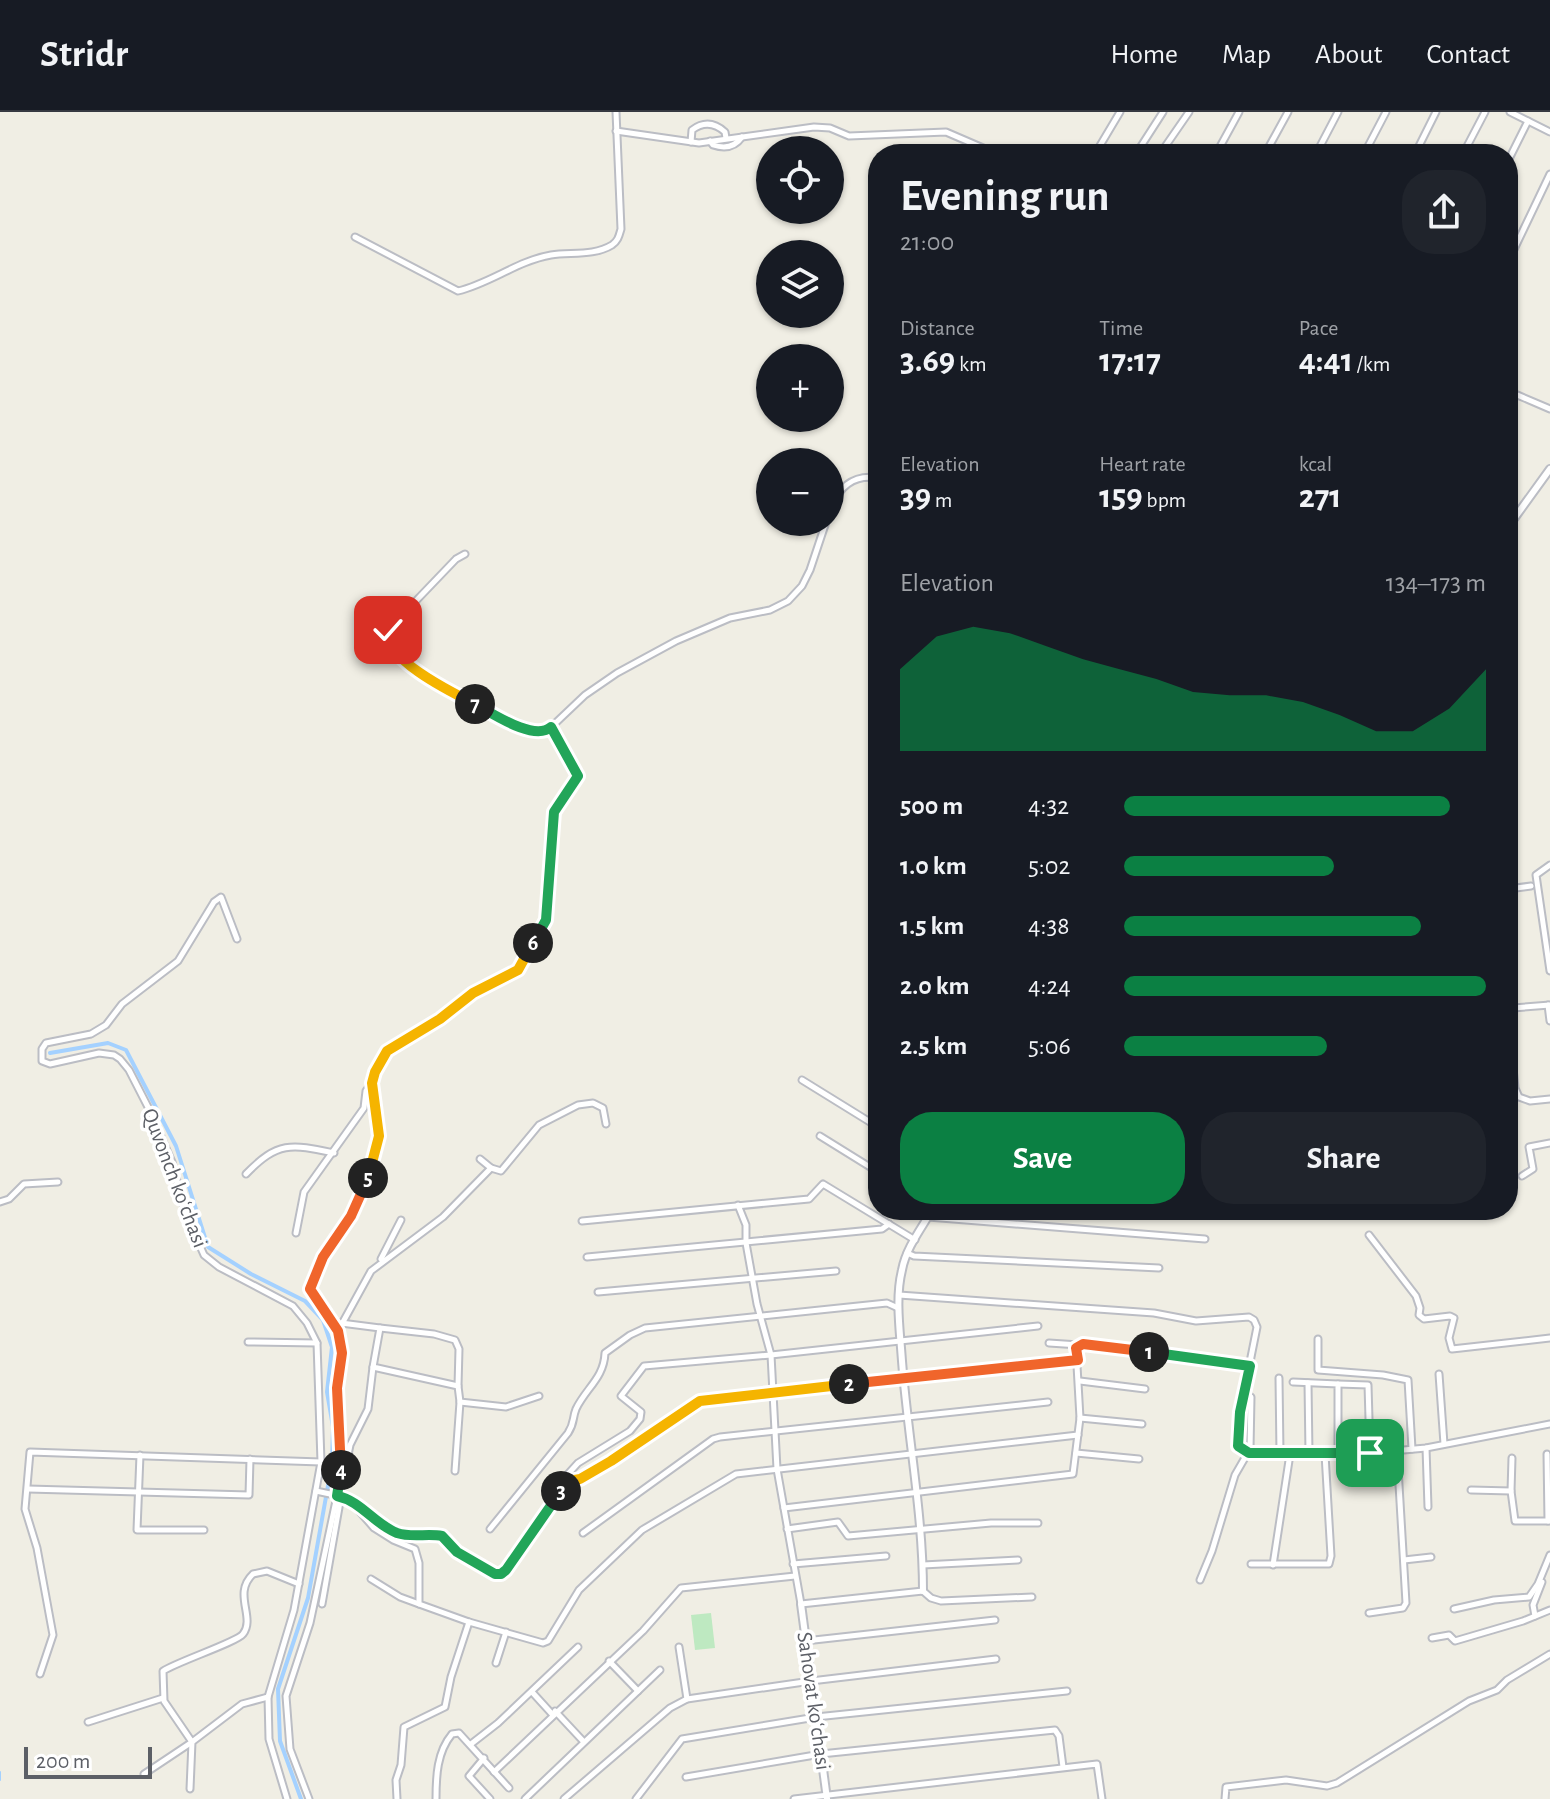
<!DOCTYPE html>
<meta charset="utf-8">
<style>
:root{--surface:#171b24;--page:#20242c;--text:#f1f3f6;--muted:#9ea1a6;--line:#363941;--accent:#0b8043}
body{margin:0;font-family:"Alegreya Sans",sans-serif;background:var(--page);color:var(--text);height:100vh;display:flex;flex-direction:column;font-size:30px;white-space:nowrap}
*{box-sizing:border-box;margin:0}
p{font-size:26px;color:var(--muted)}
.icon{flex:none;width:44px;height:44px;fill:none;stroke:currentColor;stroke-width:2;stroke-linecap:round;stroke-linejoin:round}
.map{position:relative;flex:1;overflow:hidden}
.drawer{position:absolute;left:868px;top:32px;width:650px;height:1076px;display:flex;flex-direction:column;background:var(--surface);border-radius:32px;box-shadow:0 2px 6px #0004}
.drawer>*{flex:none}
.fabs{position:absolute;left:756px;top:24px;display:grid;gap:16px}
.fabs a{display:grid;place-items:center;width:88px;height:88px;border-radius:50%;background:var(--surface);box-shadow:0 2px 6px #0004;font-size:40px}
.scale{position:absolute;left:24px;bottom:20px;width:128px;box-sizing:border-box;padding-left:8px;border:4px solid #5c5f66;border-top:0;font-size:22px;line-height:28px;white-space:nowrap;color:#5c5f66;-webkit-text-stroke:6px #fff;paint-order:stroke}
.pin{position:absolute;display:grid;place-items:center;width:68px;height:68px;color:#fff;margin:-34px;border-radius:16px;box-shadow:0 4px 12px #0006}
.km{position:absolute;width:40px;height:40px;margin:-20px;border-radius:50%;background:#222;color:#fff;font-size:22px;line-height:40px;text-align:center}
.round{display:grid;place-items:center;flex:none;width:84px;height:84px;border-radius:32px;background:var(--page)}
.head{display:flex;align-items:center;justify-content:space-between;height:136px;padding:0 32px}
h1{font-size:44px;font-weight:700;line-height:60px}
.stats{display:grid;grid-template-columns:repeat(3,1fr);gap:12px;height:136px;padding:8px 32px}
.stats div{display:grid;align-content:center}
.stats b{font-size:34px;font-weight:700}
.stats small{font-size:22px;font-weight:400}
.stats p{font-size:22px}
.chart{height:224px;padding:16px 32px}
.chart p{display:flex;justify-content:space-between}
.chart svg{width:100%;height:144px;margin-top:8px;fill:var(--accent);opacity:.7}
.cta{display:flex;gap:16px;margin-top:auto;padding:16px 32px}
.cta a{flex:1;height:92px;border-radius:32px;background:var(--accent);color:#fff;font-size:32px;font-weight:700;line-height:92px;text-align:center}
.cta a+a{background:var(--page);color:var(--text)}
ul{padding:0 32px;list-style:none;font-size:26px}
li{display:grid;grid-template-columns:128px 96px 1fr;align-items:center;height:60px}
li i{height:20px;border-radius:10px;background:var(--accent)}
header{display:flex;align-items:center;gap:48px;box-sizing:border-box;height:112px;padding:0 40px;background:var(--surface);border-bottom:2px solid var(--line)}
header strong{font-size:38px}
nav{display:flex;gap:44px;margin-inline-start:auto;font-size:28px}
.map>svg:first-child{display:block}
.green{fill:#bee9c1}
.lines{fill:none;stroke-linecap:round;stroke-linejoin:round}
.stream{stroke:#a4d1ff;stroke-width:2}
.canal{stroke:#a4d1ff;stroke-width:4}
.minor-casing{stroke:#bbbdc4;stroke-width:9}
.tertiary-casing{stroke:#bbbdc4;stroke-width:10}
.minor{stroke:#fff;stroke-width:5}
.tertiary{stroke:#fff;stroke-width:6}
.split-1-casing{stroke:#fff;stroke-width:16}
.split-2-casing{stroke:#fff;stroke-width:16}
.split-3-casing{stroke:#fff;stroke-width:16}
.split-4-casing{stroke:#fff;stroke-width:16}
.split-5-casing{stroke:#fff;stroke-width:16}
.split-6-casing{stroke:#fff;stroke-width:16}
.split-7-casing{stroke:#fff;stroke-width:16}
.split-8-casing{stroke:#fff;stroke-width:16}
.split-1{stroke:#22a559;stroke-width:10}
.split-2{stroke:#f0652b;stroke-width:10}
.split-3{stroke:#f5b400;stroke-width:10}
.split-4{stroke:#22a559;stroke-width:10}
.split-5{stroke:#f0652b;stroke-width:10}
.split-6{stroke:#f5b400;stroke-width:10}
.split-7{stroke:#22a559;stroke-width:10}
.split-8{stroke:#f5b400;stroke-width:10}
.labels{text-anchor:middle;dominant-baseline:central;stroke-width:7;stroke-linejoin:round;paint-order:stroke}
.street-label{font-size:22px;fill:#5c5f66;stroke:#fff}
</style>
<header>
<strong>Stridr</strong>
<nav><a>Home</a><a>Map</a><a>About</a><a>Contact</a></nav>
</header>
<div class="map">
<svg width="1550" height="1687" viewBox="0 0 1550 1687">
<rect width="100%" height="100%" fill="#f0eee4"/>
<path class="green" d="M711 1501 715 1536 695 1538 691 1503Z"/>
<g class="lines">
<path class="stream" d="M0 1660V1668"/>
<path class="canal" d="M50 941 108 931 126 938 176 1034 208 1135 251 1162 305 1189 323 1208 332 1235 327 1280 333 1315 332 1351 308 1486 278 1577 280 1629 301 1687"/>
<defs>
<g id="minor">
<path d="M1510 0 1550 20"/>
<path d="M616 19 699 31 814 15 830 16 849 24 946 20 997 42"/>
<path d="M710 29 713 33C725 37 735 35 742 25"/>
<path d="M691 30 692 18C704 9 715 11 725 20L726 26"/>
<path d="M1095 42 1120 0"/>
<path d="M1136 42 1163 0"/>
<path d="M1160 42 1189 0"/>
<path d="M1216 42 1239 0"/>
<path d="M1265 42 1288 0"/>
<path d="M1316 42 1338 0"/>
<path d="M1364 42 1386 0"/>
<path d="M1415 42 1436 0"/>
<path d="M1463 42 1485 0"/>
<path d="M1508 49 1528 9"/>
<path d="M355 125 458 179C491 171 517 149 551 143 571 140 594 144 612 133 618 129 619 124 621 117L616 0"/>
<path d="M1508 150 1550 62"/>
<path d="M1508 279 1550 297"/>
<path d="M830 397C839 375 853 362 878 366"/>
<path d="M465 442 456 447 388 518C386 524 386 529 390 535 405 556 523 624 546 620L585 583 617 561 676 529 730 506 770 498 788 489 802 474 810 458 826 410"/>
<path d="M1550 753 1536 763 1550 859"/>
<path d="M1508 777 1531 774"/>
<path d="M237 827 221 785 214 790 178 849 122 892 106 913 91 922 46 931 42 937V949L50 952 99 941 114 943 120 947 129 958 149 997 172 1050 185 1100 204 1143 219 1155 293 1194 307 1211 317 1231 321 1350 294 1498 268 1585 269 1627 287 1687"/>
<path d="M1508 870 1513 896 1550 893"/>
<path d="M1548 893 1550 909"/>
<path d="M1511 936 1515 976 1519 985 1530 989 1550 987"/>
<path d="M802 968 878 1015"/>
<path d="M820 1024 878 1060"/>
<path d="M480 1047 491 1056"/>
<path d="M246 1062C278 1029 291 1032 334 1041"/>
<path d="M1522 1064 1533 1057 1529 1035 1550 1031"/>
<path d="M0 1090 9 1087 24 1072 58 1070"/>
<path d="M738 1093 746 1113V1131L757 1192 771 1243 777 1357 801 1492 923 1479 931 1486 941 1489 1032 1485"/>
<path d="M928 1105 1205 1127"/>
<path d="M582 1109 809 1087 823 1072 915 1128"/>
<path d="M296 1121 304 1080 364 996 366 979 372 971"/>
<path d="M1369 1123 1416 1184 1420 1196 1419 1203 1424 1207 1450 1204 1454 1206 1449 1226 1452 1237 1550 1226"/>
<path d="M907 1141 914 1144 1159 1156"/>
<path d="M587 1145 882 1117 889 1112"/>
<path d="M381 1147 401 1108"/>
<path d="M598 1180 836 1159"/>
<path d="M899 1183 1154 1201 1196 1209 1249 1205 1254 1208 1257 1215 1240 1300 1238 1334 1255 1342 1370 1341 1426 1336 1550 1312"/>
<path d="M341 1211 380 1216 373 1255 458 1274 460 1290 506 1295 539 1284"/>
<path d="M380 1216 434 1222 455 1228 459 1237 458 1274"/>
<path d="M338 1218 310 1177 323 1145 351 1104 368 1067 379 1024 372 971 375 960 387 939 440 907 473 881 518 858 546 808 554 700 578 664 551 615"/>
<path d="M1318 1227V1258L1383 1263 1408 1268 1412 1337"/>
<path d="M248 1230 317 1231"/>
<path d="M1049 1231 1079 1233"/>
<path d="M1439 1262 1444 1332"/>
<path d="M1279 1266 1280 1342"/>
<path d="M1080 1269 1145 1277"/>
<path d="M1293 1270 1338 1272V1342"/>
<path d="M1308 1271 1309 1342"/>
<path d="M1338 1272 1368 1273 1370 1341"/>
<path d="M1080 1306 1142 1312"/>
<path d="M1426 1336 1428 1395"/>
<path d="M1076 1341 1139 1347"/>
<path d="M1547 1342 1548 1409"/>
<path d="M140 1343 137 1418H204"/>
<path d="M1512 1346 1511 1379 1515 1409H1550"/>
<path d="M342 1351 347 1348 350 1333 368 1297 373 1255"/>
<path d="M455 1359 460 1290"/>
<path d="M569 1369 568 1362 578 1351 630 1319 640 1307 641 1300 621 1284 644 1254 771 1243 1038 1214"/>
<path d="M28 1377 249 1383 250 1347"/>
<path d="M1471 1378 1511 1379"/>
<path d="M316 1379 344 1385 354 1393 374 1416 393 1428 415 1437 419 1451V1492L469 1510 543 1531 548 1529 579 1478 642 1418 736 1362 1078 1323"/>
<path d="M355 1390 375 1408 399 1421 442 1424C458 1440 476 1459 501 1462L524 1435 569 1369 580 1367 611 1349 700 1289 1078 1248"/>
<path d="M784 1396 1073 1362 1080 1306 1076 1236 1079 1233 1250 1254"/>
<path d="M490 1417 568 1321C575 1310 572 1307 576 1297 586 1276 604 1266 605 1241L630 1223 645 1216 887 1191 898 1196"/>
<path d="M787 1417 838 1410 848 1424 991 1411H1038"/>
<path d="M583 1421 713 1327 720 1325 1048 1290"/>
<path d="M1404 1448 1431 1445"/>
<path d="M793 1452 886 1444"/>
<path d="M1251 1452H1329L1331 1444 1325 1342"/>
<path d="M923 1453 1018 1448"/>
<path d="M1273 1453 1290 1342"/>
<path d="M371 1467 400 1485 419 1492"/>
<path d="M1200 1468 1212 1439 1235 1363 1250 1337 1251 1285"/>
<path d="M322 1492 341 1384"/>
<path d="M1454 1497 1494 1488 1529 1485 1538 1472 1550 1443"/>
<path d="M1369 1501 1403 1496 1406 1491 1397 1339"/>
<path d="M1535 1504 1533 1493 1542 1470"/>
<path d="M1432 1526 1449 1523 1455 1529 1523 1509 1550 1498"/>
<path d="M805 1529 995 1508"/>
<path d="M679 1535 687 1587"/>
<path d="M609 1549 638 1579"/>
<path d="M496 1551 506 1520"/>
<path d="M40 1562 53 1523 37 1436 25 1397 30 1340 321 1350"/>
<path d="M532 1580 552 1602"/>
<path d="M555 1599 583 1629"/>
<path d="M88 1610 163 1586"/>
<path d="M471 1632 498 1611 578 1535"/>
<path d="M484 1646 469 1664 490 1687"/>
<path d="M494 1660 643 1519 681 1476 795 1464"/>
<path d="M144 1662 192 1630 164 1589 163 1559C179 1549 237 1530 243 1522 256 1505 232 1482 253 1462L267 1459 299 1472"/>
<path d="M686 1665 821 1642 1055 1618 1059 1624 1063 1655"/>
<path d="M190 1677 192 1630 242 1592 268 1585"/>
<path d="M309 1687 290 1637 286 1584 310 1511 337 1384 342 1351 337 1276 342 1241 338 1219 371 1159 443 1105 491 1056 501 1059 539 1013 578 993 593 991 603 996 606 1012"/>
<path d="M397 1687 396 1668 401 1653 404 1615 445 1595 451 1565 469 1510"/>
<path d="M436 1687C436 1664 437 1640 452 1622L459 1621 509 1676"/>
<path d="M525 1687 660 1558"/>
<path d="M564 1687 670 1596 687 1587 811 1569 996 1547"/>
<path d="M636 1687 682 1627 816 1605 1067 1579"/>
<path d="M794 1687 1097 1652 1102 1687"/>
<path d="M1225 1687 1226 1675 1286 1668 1327 1674 1337 1671 1469 1589 1497 1578 1507 1568 1550 1542"/>
</g>
<g id="tertiary">
<path d="M1508 415 1550 357"/>
<path d="M923 1479C923 1402 908 1326 902 1249 900 1219 895 1186 902 1158 906 1136 921 1117 932 1098"/>
<path d="M801 1492 827 1687"/>
</g>
</defs>
<use href="#minor" class="minor-casing"/>
<use href="#tertiary" class="tertiary-casing"/>
<use href="#minor" class="minor"/>
<use href="#tertiary" class="tertiary"/>
</g>
<g class="lines">
<defs>
<path id="split-1" d="M1149 1240 1250 1254 1240 1300 1238 1334 1249 1341H1370"/>
<path id="split-2" d="M849 1272 1078 1248 1076 1236 1083 1232 1149 1240"/>
<path id="split-3" d="M561 1379 569 1369 580 1367 611 1349 700 1289 849 1272"/>
<path id="split-4" d="M341 1358 337 1384C361 1389 374 1412 397 1421 412 1426 428 1421 442 1424L457 1440 495 1462H501L506 1458 561 1379"/>
<path id="split-5" d="M341 1358 337 1276 342 1241 338 1219 310 1177 323 1145 351 1104 368 1066"/>
<path id="split-6" d="M368 1066 379 1024 372 971 375 960 387 939 440 907 473 881 518 858 533 831"/>
<path id="split-7" d="M475 592C492 601 534 630 551 615L578 664 554 700 546 808 533 831"/>
<path id="split-8" d="M388 518C381 546 453 581 475 592"/>
</defs>
<use href="#split-1" class="split-1-casing"/>
<use href="#split-2" class="split-2-casing"/>
<use href="#split-3" class="split-3-casing"/>
<use href="#split-4" class="split-4-casing"/>
<use href="#split-5" class="split-5-casing"/>
<use href="#split-6" class="split-6-casing"/>
<use href="#split-7" class="split-7-casing"/>
<use href="#split-8" class="split-8-casing"/>
<use href="#split-1" class="split-1"/>
<use href="#split-2" class="split-2"/>
<use href="#split-3" class="split-3"/>
<use href="#split-4" class="split-4"/>
<use href="#split-5" class="split-5"/>
<use href="#split-6" class="split-6"/>
<use href="#split-7" class="split-7"/>
<use href="#split-8" class="split-8"/>
</g>
<g class="labels">
<g class="street-label">
<text transform="translate(175 1066) rotate(69)">Quvonch koʻchasi</text>
<text transform="translate(814 1589) rotate(82)">Sahovat koʻchasi</text>
</g>
</g>
</svg>
<div class="fabs">
<a><svg class="icon" aria-label="locate" viewBox="0 0 24 24"><circle cx="12" cy="12" r="6"/><path d="M12 2v4M12 18v4M2 12h4M18 12h4"/></svg></a>
<a><svg class="icon" aria-label="layers" viewBox="0 0 24 24"><path d="M12 4l9 5-9 5-9-5zM3 14l9 5 9-5"/></svg></a>
<a>+</a>
<a>−</a>
</div>
<div class="scale">200 m</div>
<div class="pin" style="left:1370px;top:1341px;background:#1e9e55"><svg class="icon" aria-label="arrive" viewBox="0 0 24 24"><path d="M6 21V4h12l-3 4 3 4H6"/></svg></div>
<div class="pin" style="left:388px;top:518px;background:#d93025"><svg class="icon" aria-label="check" viewBox="0 0 24 24"><path d="M5 12l5 5 9-10"/></svg></div>
<b class="km" style="left:1149px;top:1240px">1</b>
<b class="km" style="left:849px;top:1272px">2</b>
<b class="km" style="left:561px;top:1379px">3</b>
<b class="km" style="left:341px;top:1358px">4</b>
<b class="km" style="left:368px;top:1066px">5</b>
<b class="km" style="left:533px;top:831px">6</b>
<b class="km" style="left:475px;top:592px">7</b>
<section class="drawer">
<div class="head"><div><h1>Evening run</h1><p>21:00</p></div><a class="round"><svg class="icon" aria-label="share" viewBox="0 0 24 24"><path d="M12 15V3M7 8l5-5 5 5M5 13v7h14v-7"/></svg></a></div>
<div class="stats">
<div><p>Distance</p><b>3.69<small> km</small></b></div>
<div><p>Time</p><b>17:17</b></div>
<div><p>Pace</p><b>4:41<small> /km</small></b></div>
</div>
<div class="stats">
<div><p>Elevation</p><b>39<small> m</small></b></div>
<div><p>Heart rate</p><b>159<small> bpm</small></b></div>
<div><p>kcal</p><b>271</b></div>
</div>
<div class="chart"><p><span>Elevation</span>134–173 m</p>
<svg viewBox="0 0 160 44" preserveAspectRatio="none"><path d="M0 44V19L10 9L20 6L30 8L40 12L50 16L60 19L70 22L80 26L90 27L100 27L110 29L120 33L130 38L140 38L150 31L160 19V44z"/></svg>
</div>
<ul>
<li><b>500 m</b>4:32<i style="width:90%"></i></li>
<li><b>1.0 km</b>5:02<i style="width:58%"></i></li>
<li><b>1.5 km</b>4:38<i style="width:82%"></i></li>
<li><b>2.0 km</b>4:24<i style="width:100%"></i></li>
<li><b>2.5 km</b>5:06<i style="width:56%"></i></li>
</ul>
<div class="cta"><a>Save</a><a>Share</a></div>
</section>
</div>
